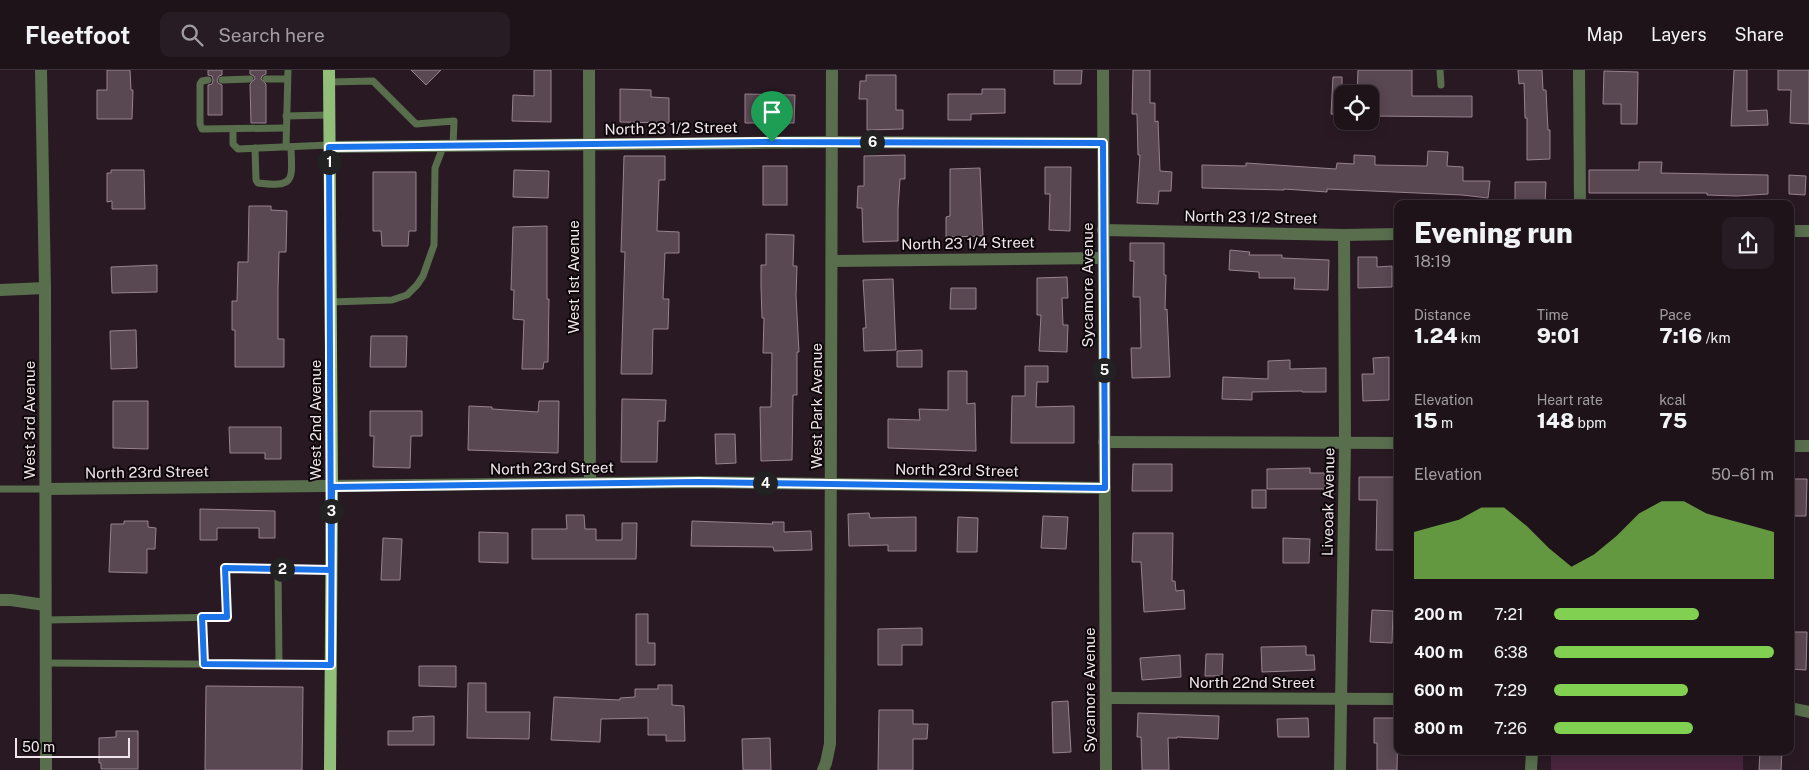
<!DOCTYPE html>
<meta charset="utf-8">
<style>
:root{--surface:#1f131a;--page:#271c23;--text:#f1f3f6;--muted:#a19ea2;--line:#3c3239;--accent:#81d051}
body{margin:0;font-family:"Public Sans",sans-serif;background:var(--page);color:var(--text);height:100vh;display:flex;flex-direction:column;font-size:19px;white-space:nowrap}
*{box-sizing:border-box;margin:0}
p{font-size:16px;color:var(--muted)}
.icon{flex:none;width:28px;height:28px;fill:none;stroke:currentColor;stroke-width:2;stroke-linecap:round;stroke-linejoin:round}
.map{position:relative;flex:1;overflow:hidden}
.side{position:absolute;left:1394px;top:130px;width:400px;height:555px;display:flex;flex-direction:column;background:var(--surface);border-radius:10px;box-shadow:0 2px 12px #0003,0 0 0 1px var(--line)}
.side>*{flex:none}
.tools{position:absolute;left:1334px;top:15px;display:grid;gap:10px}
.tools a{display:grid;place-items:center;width:45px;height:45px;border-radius:10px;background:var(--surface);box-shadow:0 2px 12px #0003,0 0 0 1px var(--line);font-size:25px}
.scale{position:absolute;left:15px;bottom:12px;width:115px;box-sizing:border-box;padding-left:5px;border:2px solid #f0e5eb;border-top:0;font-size:14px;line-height:18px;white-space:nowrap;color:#f0e5eb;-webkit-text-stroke:4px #0d070a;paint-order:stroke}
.pin{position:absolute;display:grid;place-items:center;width:42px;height:42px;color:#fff;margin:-51px -21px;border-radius:50% 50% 50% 0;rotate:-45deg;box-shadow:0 0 5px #0007}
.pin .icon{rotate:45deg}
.km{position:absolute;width:25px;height:25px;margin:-12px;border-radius:50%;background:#222;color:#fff;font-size:14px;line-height:25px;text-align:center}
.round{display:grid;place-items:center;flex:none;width:52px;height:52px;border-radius:10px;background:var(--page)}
.summary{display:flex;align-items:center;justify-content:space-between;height:85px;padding:0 20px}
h1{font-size:28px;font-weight:800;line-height:38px}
.figures{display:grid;grid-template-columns:repeat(3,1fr);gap:8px;height:85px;padding:5px 20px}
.figures div{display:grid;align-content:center}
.figures b{font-size:21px;font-weight:800}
.figures small{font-size:14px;font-weight:400}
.figures p{font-size:14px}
.chart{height:140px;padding:10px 20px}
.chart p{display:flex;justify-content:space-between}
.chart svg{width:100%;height:90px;margin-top:5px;fill:var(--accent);opacity:.7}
ul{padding:0 20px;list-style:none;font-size:16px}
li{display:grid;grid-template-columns:80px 60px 1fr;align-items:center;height:38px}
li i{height:12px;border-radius:6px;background:var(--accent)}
header{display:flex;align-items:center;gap:30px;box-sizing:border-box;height:70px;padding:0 25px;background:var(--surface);border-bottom:1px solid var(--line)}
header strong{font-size:24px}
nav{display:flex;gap:28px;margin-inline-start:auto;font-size:18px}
.search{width:350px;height:45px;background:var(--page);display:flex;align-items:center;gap:12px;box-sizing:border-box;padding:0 18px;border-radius:10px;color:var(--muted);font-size:19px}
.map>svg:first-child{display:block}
.green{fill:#48253c}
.building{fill:#594752;stroke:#97838f}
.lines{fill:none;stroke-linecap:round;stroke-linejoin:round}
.lane{stroke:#586e4d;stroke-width:7}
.street{stroke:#586e4d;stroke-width:12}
.primary{stroke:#91bf7a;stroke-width:12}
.route-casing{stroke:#fff;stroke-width:10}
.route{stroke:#1a73e8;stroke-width:6}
.labels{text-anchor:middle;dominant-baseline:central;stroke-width:4;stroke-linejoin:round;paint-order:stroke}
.street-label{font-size:15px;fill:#f0e5eb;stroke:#0d070a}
</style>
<header>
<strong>Fleetfoot</strong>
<div class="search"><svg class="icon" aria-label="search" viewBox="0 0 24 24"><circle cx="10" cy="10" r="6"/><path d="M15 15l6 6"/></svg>Search here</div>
<nav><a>Map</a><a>Layers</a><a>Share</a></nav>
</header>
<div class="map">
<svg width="1809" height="700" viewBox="0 0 1809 700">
<rect width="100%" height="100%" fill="#291923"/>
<rect class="green" x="1551" y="681" width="192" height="19"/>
<g class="building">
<path d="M107 0H130L131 20H133L132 49H97V20H107Z"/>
<path d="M208 0H222V5L219 6 217 10 218 13 222 15V45H208V15L212 14 213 10 212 6 208 5Z"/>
<path d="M250 0H266V4L262 6 261 9 266 14V53H251L250 14 255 9 254 6 250 4Z"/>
<path d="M411 0H441L426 15Z"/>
<path d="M534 0H551V52L512 51 513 25 534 26Z"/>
<path d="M1054 0H1082L1081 14H1054Z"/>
<path d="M1133 0H1150V33H1155V52L1158 51 1160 101 1172 102 1171 121H1159L1158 134 1137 133 1140 85H1138L1137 44H1132Z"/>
<path d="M1358 0H1412V26H1472V47L1370 46V24H1357Z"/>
<path d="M1518 0H1542L1543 20H1546L1548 60H1550V89L1527 90V48H1525L1524 13 1519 14Z"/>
<path d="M1734 0H1747V41L1767 40 1768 55 1731 56Z"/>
<path d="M1778 0H1809V54L1790 53 1791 20H1778Z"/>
<path d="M1604 1 1638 2 1637 54H1621V34H1603Z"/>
<path d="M866 5H896V40H903V59L867 60V29H859L860 11H866Z"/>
<path d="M1333 7H1342V45L1331 44Z"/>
<path d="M620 19 651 20V27L669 28V53L620 52Z"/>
<path d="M982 19H1005V43L971 44V50H948V24H982Z"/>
<path d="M745 24 795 25 794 53H745Z"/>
<path d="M1428 81 1448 82 1447 96 1463 97V111H1490L1488 128 1462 125 1327 119V122L1284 119V120L1202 118V95L1246 96V93L1336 99 1337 93 1354 94V85L1375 86V95L1427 96Z"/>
<path d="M905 85V109H900L898 139V171L863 172 862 138H857L858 116H864V86Z"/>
<path d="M624 86H665V110H659L657 161 679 162V183H665L663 229H669L668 259H653L652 304H621L625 182H621Z"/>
<path d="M1639 92H1662L1661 103 1768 105V124L1737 126 1707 125V123H1589V100H1639Z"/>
<rect x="763" y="96" width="24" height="39"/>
<path d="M1045 97H1071L1070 161 1049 160 1050 124H1045Z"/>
<path d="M980 98 983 166 946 167V147L950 146V99Z"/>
<path d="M111 100H144L145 139H112V131L107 132V103H111Z"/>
<path d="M514 100 549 101 548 128 513 127Z"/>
<path d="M373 102H416V161H409L408 176H382L381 161H373Z"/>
<path d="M1789 105 1806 106 1805 125 1789 124Z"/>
<path d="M1515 112H1546L1545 134H1515Z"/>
<path d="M249 136H271V140L287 141 286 182H279L278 219V269H284V297H235V260H232V231H237L238 192H248Z"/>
<path d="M547 156V229H549L548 292H544L543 299H522L524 250 513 249 514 220H511L513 157Z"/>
<path d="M766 164 794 165 793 196H797L796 226 799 282H797V325H793L792 390 761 391 760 337H771L772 283H763L764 248H762L761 217V195H766Z"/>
<path d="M1130 173H1164V205H1166L1165 240 1167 239 1170 307 1132 308 1131 278H1141L1140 227H1133L1134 191H1130Z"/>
<path d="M1230 180 1250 182 1249 185H1282V188L1329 190 1328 220 1294 219 1295 208H1259V202L1229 200Z"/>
<path d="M1358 187H1377V197L1392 196V217L1358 218Z"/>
<path d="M157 195V222L112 223 111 197Z"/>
<path d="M1067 207 1068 228H1062L1063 255H1068L1067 282 1039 281 1041 245H1037V208Z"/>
<path d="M893 209 896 280 864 281 863 258H866L863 210Z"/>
<path d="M951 218H976V239H950Z"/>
<path d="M136 260 137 298 111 299 110 261Z"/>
<path d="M371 266H407L406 297H370Z"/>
<path d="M922 280V297H897V281Z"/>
<path d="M1389 287V330L1363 331 1362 304H1374L1373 288Z"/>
<path d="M1290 290V299L1326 298V322H1302V321L1252 322V330L1222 329 1223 307 1268 309V291Z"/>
<path d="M1025 296H1048V312H1037L1036 337 1074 336V373H1011L1012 326H1025Z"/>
<path d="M948 301H967V334L975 333 976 381 888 378V349L920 350 919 339 948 340Z"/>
<path d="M622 329 666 330 665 351H658L657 392H621Z"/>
<path d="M113 331H148V379L113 378Z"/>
<path d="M539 331H559L558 383 468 380 469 336 492 337V339L538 342Z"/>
<path d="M370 341H422V366H411L410 398 373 397 374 366H370Z"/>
<path d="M229 357H281V389H265V383H230Z"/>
<path d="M715 364H735L736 393 716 394Z"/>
<path d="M1133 394H1172V421H1132Z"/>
<path d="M1310 398V403H1325V419H1267V399Z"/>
<path d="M1359 407H1398V480H1376L1377 430H1359Z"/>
<path d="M1790 409H1807L1806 446H1790Z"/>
<rect x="1252" y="420" width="14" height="18"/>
<path d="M200 439 275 441V468H259V458H217V470H200Z"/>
<path d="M869 443 870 448 916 447V481H888V475L849 476 848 444Z"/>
<path d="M566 445H584L585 459H596V470H622V453H637L636 489H532V459H567Z"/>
<path d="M1043 446 1068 447 1066 479 1041 478Z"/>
<path d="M958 447 978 448 977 482H957Z"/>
<path d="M124 451H148V457L156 458 155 479H147V503L109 502 111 454H124Z"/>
<path d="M692 451 773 454 772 452H784V462L811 461 812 480 774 481 773 477 691 476Z"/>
<path d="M479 462 508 463V493L479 492Z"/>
<path d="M1133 463H1173L1172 511H1175L1176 521 1184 520 1185 539 1144 542 1141 492H1132Z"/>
<path d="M383 468 402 469 400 510H381Z"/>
<path d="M1283 468 1310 469 1309 493H1283Z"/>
<path d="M1372 540 1393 541 1392 573 1370 572Z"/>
<path d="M636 544H648V573H655V595H636Z"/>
<path d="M922 558V575H902V595H878V559Z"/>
<path d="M1790 562H1807L1806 600 1790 599Z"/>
<path d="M1306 576V585H1314L1315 600 1262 602 1261 577Z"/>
<path d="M1206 584H1223L1222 606H1205Z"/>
<path d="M1180 585 1181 607 1142 610 1140 588Z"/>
<path d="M419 596H456V617L419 616Z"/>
<path d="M468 613H486V642H530L529 669 467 668Z"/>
<path d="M658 615H672V635L684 636 685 671H666V665H648V648L601 649 600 672 551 670 554 627 620 630V628L635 627V619H658Z"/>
<path d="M206 616 303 617 302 700H205Z"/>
<path d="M1068 631 1071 682 1053 683 1052 632Z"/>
<path d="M879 640H913V654H928L927 669H913V700H878Z"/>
<path d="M1138 643 1219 646 1218 669 1177 667V668H1168L1169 700H1142L1141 667H1137Z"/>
<path d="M434 646V675H388V661H413V647Z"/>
<path d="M1308 648 1309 667H1278L1277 649Z"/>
<path d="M1374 648H1398L1397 700H1377V673H1374Z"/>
<path d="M116 661H138V699H101V693H99V668L116 667Z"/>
<path d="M770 668 771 700H743L742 669Z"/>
<path d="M1760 681H1782L1781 700H1759Z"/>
</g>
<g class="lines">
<g class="lane">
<path d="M1440 0 1441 15"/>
<path d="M266 9H287"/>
<path d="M208 10 202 11 200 14V54L202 59 286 58"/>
<path d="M222 10 250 9"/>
<path d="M329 12 373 11 416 54 454 51 453 76"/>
<path d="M286 46 329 45"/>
<path d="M233 60V74L238 79 329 75"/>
<path d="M286 77 288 0"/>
<path d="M255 78 256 110 258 113C296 118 292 109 291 77"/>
<path d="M330 232 392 230 407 225 417 215 423 206 434 175 435 98 443 77"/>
<path d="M0 419H45"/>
<path d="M278 499 279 594"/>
<path d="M202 547 204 594"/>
<path d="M45 550 227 547 225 498 331 500"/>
<path d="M46 593 331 595"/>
</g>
<g class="street">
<path d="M41 0 45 218 46 700"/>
<path d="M589 0 590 413"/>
<path d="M1103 0 1106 700"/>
<path d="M1579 0 1580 134"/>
<path d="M329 77 833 72 1103 73"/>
<path d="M1103 160 1344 165 1398 164"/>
<path d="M1790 161H1809"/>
<path d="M832 191 1103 188"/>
<path d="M0 220 45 218"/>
<path d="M1104 372 1398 373"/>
<path d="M1790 376H1809"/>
<path d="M45 419 698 412 1105 418"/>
<path d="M0 530H11L45 535"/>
<path d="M1106 628 1398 629"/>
<path d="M1790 638 1809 642"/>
<path d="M823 700 826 693 830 674 832 0"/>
<path d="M1340 700 1345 373 1344 165"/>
<path d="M1531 700 1532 681"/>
</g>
<path class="primary" d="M329 0 332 417 330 700"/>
</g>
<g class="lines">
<defs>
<path id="route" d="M772 72 329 77 331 500 225 498 227 547H202L204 594 331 595 332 417 698 412 1105 418 1103 73 772 72"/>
</defs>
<use href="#route" class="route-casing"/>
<use href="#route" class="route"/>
</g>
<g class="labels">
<g class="street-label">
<text transform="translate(671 58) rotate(-1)">North 23 1/2 Street</text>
<text transform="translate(1251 147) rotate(1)">North 23 1/2 Street</text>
<text transform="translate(968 173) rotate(-1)">North 23 1/4 Street</text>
<text transform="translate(573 207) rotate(-90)">West 1st Avenue</text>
<text transform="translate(1087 215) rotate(-90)">Sycamore Avenue</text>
<text transform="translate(816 336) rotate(-90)">West Park Avenue</text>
<text transform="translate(29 350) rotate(-90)">West 3rd Avenue</text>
<text transform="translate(315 350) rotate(-90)">West 2nd Avenue</text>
<text transform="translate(552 398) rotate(-1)">North 23rd Street</text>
<text transform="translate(957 400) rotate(1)">North 23rd Street</text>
<text transform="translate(147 402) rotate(-1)">North 23rd Street</text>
<text transform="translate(1328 432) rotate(-89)">Liveoak Avenue</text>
<text x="1252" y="612">North 22nd Street</text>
<text transform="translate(1089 620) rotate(-90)">Sycamore Avenue</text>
</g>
</g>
</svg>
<div class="tools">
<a><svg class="icon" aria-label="locate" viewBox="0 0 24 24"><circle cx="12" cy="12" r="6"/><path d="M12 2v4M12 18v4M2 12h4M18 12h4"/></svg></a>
</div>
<div class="scale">50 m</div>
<div class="pin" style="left:772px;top:72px;background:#1e9e55"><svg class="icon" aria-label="arrive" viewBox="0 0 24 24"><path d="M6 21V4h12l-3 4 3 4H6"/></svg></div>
<b class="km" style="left:329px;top:92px">1</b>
<b class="km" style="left:282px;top:499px">2</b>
<b class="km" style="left:331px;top:441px">3</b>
<b class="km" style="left:765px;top:413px">4</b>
<b class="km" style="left:1104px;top:300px">5</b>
<b class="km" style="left:872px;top:72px">6</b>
<section class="side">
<div class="summary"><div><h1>Evening run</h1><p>18:19</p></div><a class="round"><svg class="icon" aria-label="share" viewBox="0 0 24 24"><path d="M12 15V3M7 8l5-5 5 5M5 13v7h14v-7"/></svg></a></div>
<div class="figures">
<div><p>Distance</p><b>1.24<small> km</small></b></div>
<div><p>Time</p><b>9:01</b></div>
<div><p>Pace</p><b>7:16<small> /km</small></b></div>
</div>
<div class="figures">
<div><p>Elevation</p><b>15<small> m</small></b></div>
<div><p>Heart rate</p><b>148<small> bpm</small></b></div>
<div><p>kcal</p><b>75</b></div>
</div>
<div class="chart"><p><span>Elevation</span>50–61 m</p>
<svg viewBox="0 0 160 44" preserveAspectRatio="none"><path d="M0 44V21L10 18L20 15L30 9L40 9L50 18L60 29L70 38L80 32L90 23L100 12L110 6L120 6L130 12L140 15L150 18L160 21V44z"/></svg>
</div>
<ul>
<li><b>200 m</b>7:21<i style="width:66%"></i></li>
<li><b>400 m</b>6:38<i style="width:100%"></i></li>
<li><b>600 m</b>7:29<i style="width:61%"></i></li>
<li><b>800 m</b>7:26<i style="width:63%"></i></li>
</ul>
</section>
</div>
